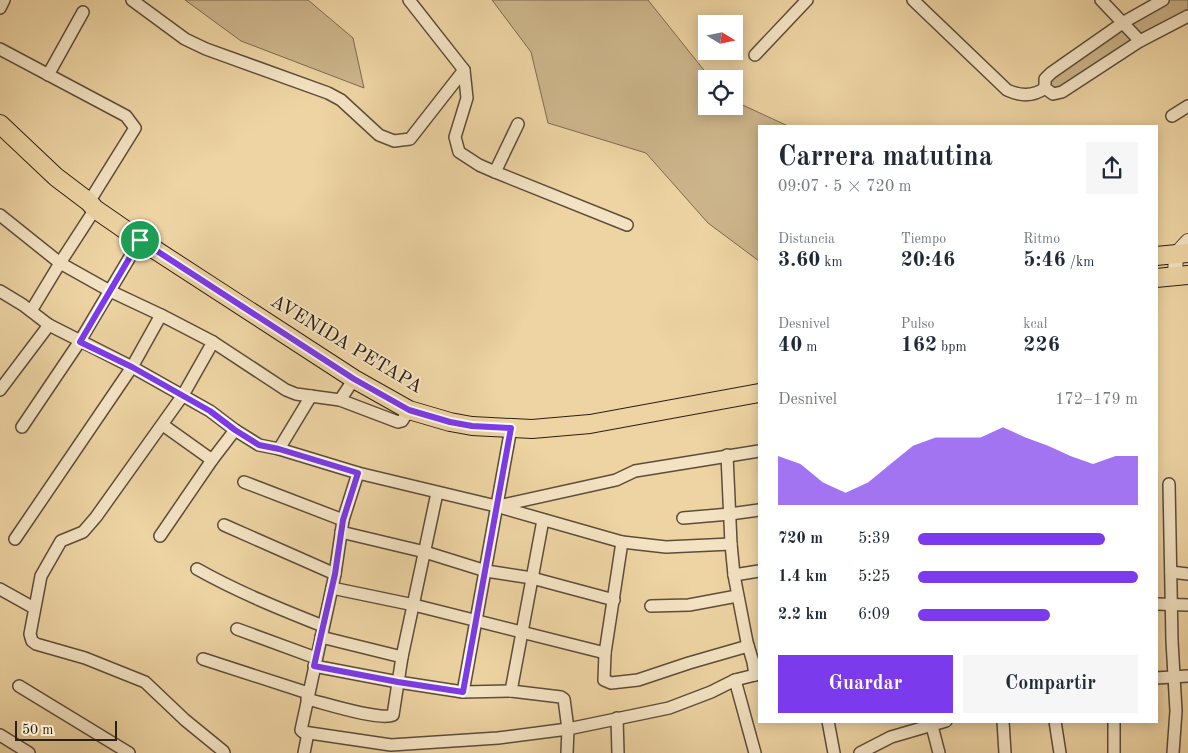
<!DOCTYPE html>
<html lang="es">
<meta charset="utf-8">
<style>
:root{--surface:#fff;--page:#f6f6f7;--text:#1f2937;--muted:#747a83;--accent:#7c3aed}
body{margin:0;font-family:"Old Standard TT",serif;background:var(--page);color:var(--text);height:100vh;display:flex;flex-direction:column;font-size:19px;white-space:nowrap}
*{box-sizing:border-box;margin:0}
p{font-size:16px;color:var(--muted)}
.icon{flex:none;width:28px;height:28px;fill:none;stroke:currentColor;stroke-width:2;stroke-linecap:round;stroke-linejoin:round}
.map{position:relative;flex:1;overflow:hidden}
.panel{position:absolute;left:758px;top:125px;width:400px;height:598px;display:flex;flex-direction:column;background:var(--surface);border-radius:0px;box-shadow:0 2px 12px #0003}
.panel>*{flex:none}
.needle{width:32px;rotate:100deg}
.fabs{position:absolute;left:698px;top:15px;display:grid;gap:10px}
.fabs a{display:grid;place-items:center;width:45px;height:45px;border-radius:0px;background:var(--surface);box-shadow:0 2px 12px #0003;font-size:25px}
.scale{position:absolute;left:15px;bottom:12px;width:102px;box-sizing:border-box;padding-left:5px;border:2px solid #2b2017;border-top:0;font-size:14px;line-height:18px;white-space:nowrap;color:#2b2017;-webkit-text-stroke:4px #f4e3c3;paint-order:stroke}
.pin{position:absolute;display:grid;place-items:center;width:42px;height:42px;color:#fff;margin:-21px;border:2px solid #fff;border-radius:50%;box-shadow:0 1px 5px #0007}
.round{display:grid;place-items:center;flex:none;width:52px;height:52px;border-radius:0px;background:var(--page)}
.overview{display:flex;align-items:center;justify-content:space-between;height:85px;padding:0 20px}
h1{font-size:28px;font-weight:700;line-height:38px}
.stats{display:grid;grid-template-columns:repeat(3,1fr);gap:8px;height:85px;padding:5px 20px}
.stats div{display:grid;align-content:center}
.stats b{font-size:21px;font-weight:700}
.stats small{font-size:14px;font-weight:400}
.stats p{font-size:14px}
.chart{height:140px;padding:10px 20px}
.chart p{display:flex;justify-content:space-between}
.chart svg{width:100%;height:90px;margin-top:5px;fill:var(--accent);opacity:.7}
.action{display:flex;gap:10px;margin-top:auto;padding:10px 20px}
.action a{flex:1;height:58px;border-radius:0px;background:var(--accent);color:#fff;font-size:20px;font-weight:700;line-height:58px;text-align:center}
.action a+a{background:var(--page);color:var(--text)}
ul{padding:0 20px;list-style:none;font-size:16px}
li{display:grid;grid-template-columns:80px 60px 1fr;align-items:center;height:38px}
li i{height:12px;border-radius:6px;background:var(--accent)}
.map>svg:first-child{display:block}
.green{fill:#cdb58b;stroke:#7c6a51}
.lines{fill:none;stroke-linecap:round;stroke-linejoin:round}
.minor-casing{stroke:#5c4d3a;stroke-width:14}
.tertiary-casing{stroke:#5c4d3a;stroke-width:16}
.primary-casing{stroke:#2b2017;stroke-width:20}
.minor{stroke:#f4e3c3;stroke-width:11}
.tertiary{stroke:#f4e3c3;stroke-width:14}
.primary{stroke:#eed4a3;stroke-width:18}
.route-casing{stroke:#fff;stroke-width:10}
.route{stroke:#7c3aed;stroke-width:6}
.labels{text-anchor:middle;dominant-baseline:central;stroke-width:4;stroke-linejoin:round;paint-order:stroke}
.street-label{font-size:19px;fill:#2b2017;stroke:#f4e3c3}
</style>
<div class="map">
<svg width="1188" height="753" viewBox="0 0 1188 753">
<rect width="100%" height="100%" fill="#eed4a3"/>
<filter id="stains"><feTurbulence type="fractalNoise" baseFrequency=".004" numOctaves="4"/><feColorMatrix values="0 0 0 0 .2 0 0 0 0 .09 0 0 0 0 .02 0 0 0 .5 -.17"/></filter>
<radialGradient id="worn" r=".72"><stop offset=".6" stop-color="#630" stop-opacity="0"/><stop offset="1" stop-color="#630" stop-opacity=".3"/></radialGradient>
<g class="green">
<path d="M185 0H308L353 38 364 88 241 41Z"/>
<path d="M492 0H648L711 79H706V106H734V101L788 126H759V261L708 223 646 153 548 123 531 52Z"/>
<path d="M1163 0H1188V16L1056 93 1045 79Z"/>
</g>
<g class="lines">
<defs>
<g id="minor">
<path d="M132 0 185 39 206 49 328 93 341 100 379 135 394 141 410 139 464 70"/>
<path d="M409 0 464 70 467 98 455 137 459 152 479 165 495 172 627 225"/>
<path d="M913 0 1007 90C1020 96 1033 97 1045 88"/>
<path d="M1101 0 1140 41"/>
<path d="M1163 0 1124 22 1051 73 1045 79V88L1053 94 1062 92 1140 41 1188 16"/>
<path d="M0 8 4 0"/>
<path d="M0 49 126 116 135 128 89 202"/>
<path d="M755 55 807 0"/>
<path d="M48 75 83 12"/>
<path d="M1172 116 1188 106"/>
<path d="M495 172 518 124"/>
<path d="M0 215 60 263 110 291 161 315 213 342 286 390 296 394 340 400 398 422 402 421 409 410"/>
<path d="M0 291 23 305 49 325 132 367 210 411 235 430 259 445 279 449 358 473 496 506 622 542 666 547 731 544"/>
<path d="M31 311 60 263 95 209"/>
<path d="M213 342 183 395 96 517 83 532 61 541 41 576 30 634 32 641 36 644 85 658 145 682 185 720 223 751 224 753"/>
<path d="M0 390 49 325"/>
<path d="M340 400 354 379"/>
<path d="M163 425 212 460"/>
<path d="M22 427 80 341 140 240"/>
<path d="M279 449 311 396"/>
<path d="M727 455 731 544 734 575 747 642 753 662 755 675"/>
<path d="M358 473 343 520 335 574 301 730 303 732 391 745 498 738 568 729 669 708 711 692 735 680 759 674"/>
<path d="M244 482 343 520"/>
<path d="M1169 484 1172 641 1176 711 1173 753"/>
<path d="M498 506 616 480 635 471 759 451"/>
<path d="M683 518 730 514 759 510"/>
<path d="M224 525 335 574"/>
<path d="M341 532 425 552 486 571 532 578 614 600"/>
<path d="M160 536 212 460 235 430"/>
<path d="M15 539 132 367 161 315"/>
<path d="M622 542 605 653 604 680 611 683 638 680 689 663 748 646"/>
<path d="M197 569C238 592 280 609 323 626"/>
<path d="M1171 572 1188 574"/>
<path d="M734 575 759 571"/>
<path d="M332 588 414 605 605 653"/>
<path d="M0 589 34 608"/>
<path d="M1156 604 1188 605"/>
<path d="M651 606 689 605 737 596"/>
<path d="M237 629 316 658"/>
<path d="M321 637 402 657"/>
<path d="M203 659 308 693"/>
<path d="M314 666 398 682 463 692 511 691 561 697 564 699 568 729 567 753"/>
<path d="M1156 678 1188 676"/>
<path d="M735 680 755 753"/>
<path d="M19 686 129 753"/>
<path d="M511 691 543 520"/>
<path d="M463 692 511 428"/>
<path d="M307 699C324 703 379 721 393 715L402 657 437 493"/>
<path d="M617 718 618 753"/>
<path d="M828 721 834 753"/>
<path d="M1003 721 1005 753"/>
<path d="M1055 721 1060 753"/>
<path d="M932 726 939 753"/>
<path d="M0 735 29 753"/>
<path d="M304 753 308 733"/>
<path d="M860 753 891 737 946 721"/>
<path d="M1114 753V721"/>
</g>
<path id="tertiary" d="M1175 276 1176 254 1188 241"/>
<g id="primary">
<path d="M0 124 56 177 89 202 95 209 140 240 354 379 409 410 450 422 472 426 532 429 590 424 759 393"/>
<path d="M1156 256 1188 253"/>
<path d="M1156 278 1188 275"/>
</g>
</defs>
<use href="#minor" class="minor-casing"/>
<use href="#tertiary" class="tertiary-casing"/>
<use href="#primary" class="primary-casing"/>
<use href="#minor" class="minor"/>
<use href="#tertiary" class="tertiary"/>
<use href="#primary" class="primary"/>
</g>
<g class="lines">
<defs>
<path id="route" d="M140 240 354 379 409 410 450 422 472 426 511 428 463 692 398 682 314 666 335 574 343 520 358 473 279 449 259 445 235 430 210 411 132 367 80 342Z"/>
</defs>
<use href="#route" class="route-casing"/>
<use href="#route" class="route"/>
</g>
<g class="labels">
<g class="street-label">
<text transform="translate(346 345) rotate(31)">AVENIDA PETAPA</text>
</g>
</g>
<rect width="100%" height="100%" filter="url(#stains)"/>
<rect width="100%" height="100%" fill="url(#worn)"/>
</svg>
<div class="fabs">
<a><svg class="needle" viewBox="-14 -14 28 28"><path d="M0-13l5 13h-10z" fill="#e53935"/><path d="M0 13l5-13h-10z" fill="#747a83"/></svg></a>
<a><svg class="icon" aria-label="locate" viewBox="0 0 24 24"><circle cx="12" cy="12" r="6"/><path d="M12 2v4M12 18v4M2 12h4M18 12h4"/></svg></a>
</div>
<div class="scale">50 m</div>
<div class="pin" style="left:140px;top:240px;background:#1e9e55"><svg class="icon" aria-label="arrive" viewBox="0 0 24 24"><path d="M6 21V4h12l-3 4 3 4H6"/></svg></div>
<section class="panel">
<div class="overview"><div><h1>Carrera matutina</h1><p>09:07 · 5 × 720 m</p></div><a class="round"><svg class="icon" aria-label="share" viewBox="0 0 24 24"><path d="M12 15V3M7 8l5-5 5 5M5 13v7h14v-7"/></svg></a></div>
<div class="stats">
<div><p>Distancia</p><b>3.60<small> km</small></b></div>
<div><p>Tiempo</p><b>20:46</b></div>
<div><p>Ritmo</p><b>5:46<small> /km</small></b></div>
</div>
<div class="stats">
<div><p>Desnivel</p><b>40<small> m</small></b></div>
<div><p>Pulso</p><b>162<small> bpm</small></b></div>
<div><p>kcal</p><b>226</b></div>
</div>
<div class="chart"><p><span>Desnivel</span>172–179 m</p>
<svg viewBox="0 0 160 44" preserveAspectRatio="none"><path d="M0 44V20L10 24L20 33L30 38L40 33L50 24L60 15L70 11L80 11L90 11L100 6L110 11L120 15L130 20L140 24L150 20L160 20V44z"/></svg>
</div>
<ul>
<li><b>720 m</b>5:39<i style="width:85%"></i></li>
<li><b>1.4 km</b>5:25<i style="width:100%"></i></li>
<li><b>2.2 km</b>6:09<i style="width:60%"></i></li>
</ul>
<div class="action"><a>Guardar</a><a>Compartir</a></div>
</section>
</div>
